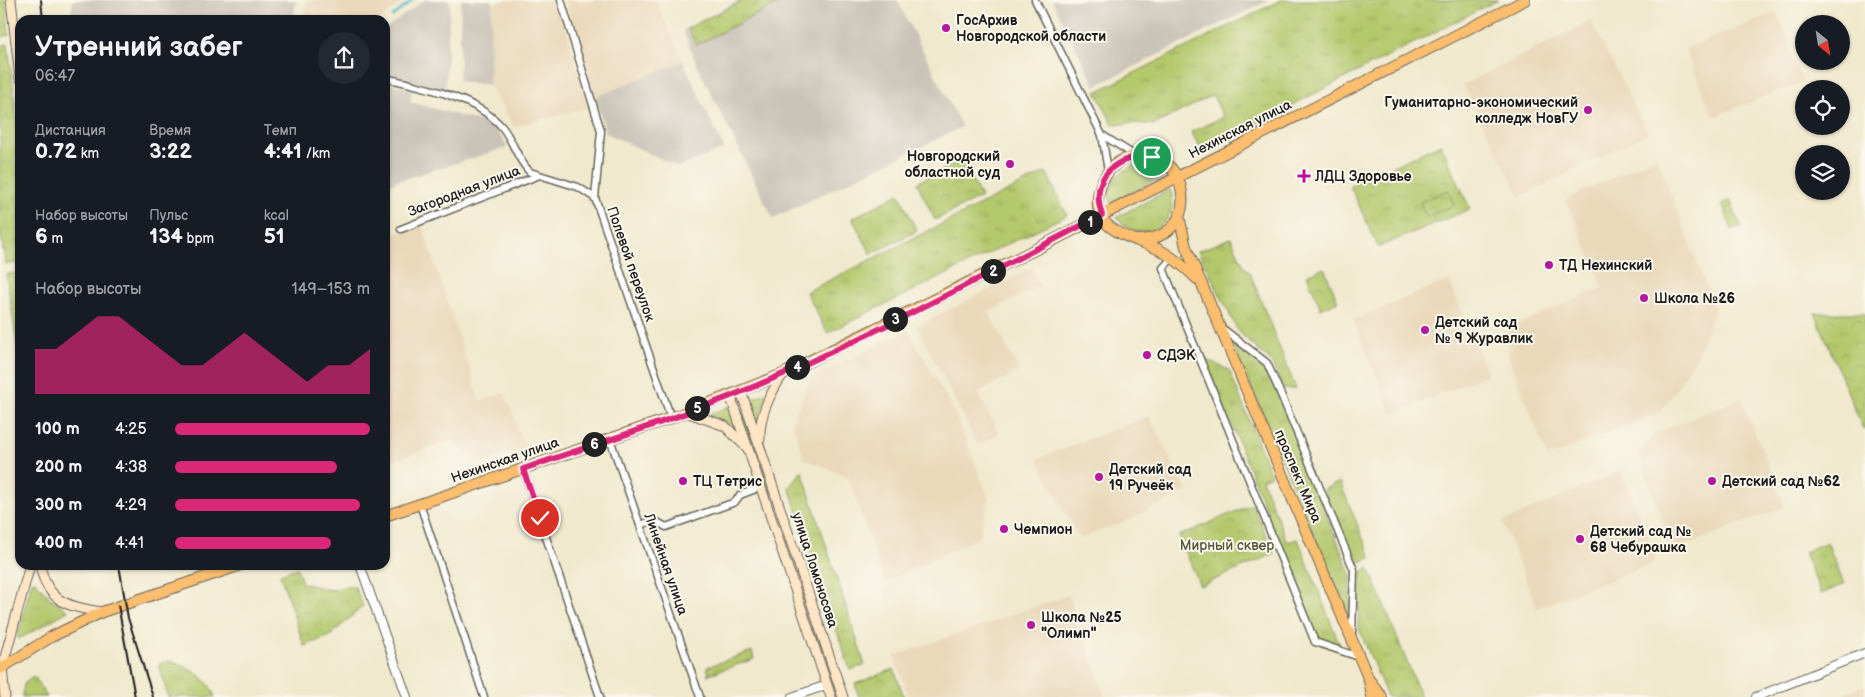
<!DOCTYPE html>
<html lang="ru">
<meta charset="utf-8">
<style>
:root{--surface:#171b24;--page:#242831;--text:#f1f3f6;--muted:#9ea1a6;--accent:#db2777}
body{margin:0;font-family:"Balsamiq Sans",sans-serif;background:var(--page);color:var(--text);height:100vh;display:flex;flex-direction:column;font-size:19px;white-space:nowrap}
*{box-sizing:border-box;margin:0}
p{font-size:16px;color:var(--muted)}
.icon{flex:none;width:28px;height:28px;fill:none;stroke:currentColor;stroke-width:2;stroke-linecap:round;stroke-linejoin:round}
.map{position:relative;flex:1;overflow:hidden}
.drawer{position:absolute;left:15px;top:15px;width:375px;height:555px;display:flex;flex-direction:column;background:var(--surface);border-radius:15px;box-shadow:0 1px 4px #0004}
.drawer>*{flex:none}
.needle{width:32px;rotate:150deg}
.buttons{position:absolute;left:1795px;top:15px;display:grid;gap:10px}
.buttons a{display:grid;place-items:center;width:55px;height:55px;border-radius:50%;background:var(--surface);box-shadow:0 1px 4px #0004;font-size:25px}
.pin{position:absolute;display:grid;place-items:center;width:42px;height:42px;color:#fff;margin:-21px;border:2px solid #fff;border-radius:50%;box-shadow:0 1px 5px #0007}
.km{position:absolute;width:25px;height:25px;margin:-12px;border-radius:50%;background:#222;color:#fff;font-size:14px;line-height:25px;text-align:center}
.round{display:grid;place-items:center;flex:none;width:52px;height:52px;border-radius:26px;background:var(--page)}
.head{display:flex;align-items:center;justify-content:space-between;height:85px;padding:0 20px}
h1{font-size:28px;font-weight:700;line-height:38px}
.stats{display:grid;grid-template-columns:repeat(3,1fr);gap:8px;height:85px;padding:5px 20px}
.stats div{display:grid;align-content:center}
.stats b{font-size:21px;font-weight:700}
.stats small{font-size:14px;font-weight:400}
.stats p{font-size:14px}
.chart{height:140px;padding:10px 20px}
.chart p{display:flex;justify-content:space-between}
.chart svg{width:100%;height:90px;margin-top:5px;fill:var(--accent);opacity:.7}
ul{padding:0 20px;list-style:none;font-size:16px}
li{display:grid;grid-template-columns:80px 60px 1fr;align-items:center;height:38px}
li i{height:12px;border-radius:6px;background:var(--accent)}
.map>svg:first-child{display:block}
.built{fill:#ead8ba}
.industrial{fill:#cac3b8}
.grass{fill:url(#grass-tufts);stroke:#687244}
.park{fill:url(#park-crowns);stroke:#687244}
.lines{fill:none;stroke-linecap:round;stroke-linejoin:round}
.stream{stroke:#50b6cf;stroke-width:2}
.minor-casing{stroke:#66645a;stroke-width:9}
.tertiary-casing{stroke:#66645a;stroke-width:10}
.secondary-casing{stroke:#66645a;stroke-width:11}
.primary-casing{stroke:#66645a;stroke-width:12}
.minor{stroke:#fff;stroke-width:6}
.tertiary{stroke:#fff;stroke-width:8}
.secondary{stroke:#fde5c5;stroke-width:9}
.primary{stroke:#fbbd6e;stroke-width:10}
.rail{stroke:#1c1c1c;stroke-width:2}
.route-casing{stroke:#fff;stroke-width:10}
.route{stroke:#db2777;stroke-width:6}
.poi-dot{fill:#b5179e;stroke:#fbf7ec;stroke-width:2}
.labels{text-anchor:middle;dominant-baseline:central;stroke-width:4;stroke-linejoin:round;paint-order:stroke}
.poi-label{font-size:14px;font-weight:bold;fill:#1c1c1c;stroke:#fbf7ec;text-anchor:start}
.street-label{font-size:14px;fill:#1c1c1c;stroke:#fbf7ec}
.park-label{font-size:14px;fill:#515838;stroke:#fbf7ec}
</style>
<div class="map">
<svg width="1865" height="697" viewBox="0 0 1865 697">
<defs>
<pattern id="grass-tufts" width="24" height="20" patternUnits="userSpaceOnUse" patternTransform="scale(1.25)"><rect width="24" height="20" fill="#b4c86c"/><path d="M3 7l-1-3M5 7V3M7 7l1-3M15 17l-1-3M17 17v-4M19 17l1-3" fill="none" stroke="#9aab5d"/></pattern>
<pattern id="park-crowns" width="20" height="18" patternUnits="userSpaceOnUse" patternTransform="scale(1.25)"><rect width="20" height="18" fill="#b4c86c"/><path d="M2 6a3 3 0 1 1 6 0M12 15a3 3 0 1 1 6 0" fill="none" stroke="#9aab5d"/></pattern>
</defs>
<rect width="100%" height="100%" fill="#fbf7ec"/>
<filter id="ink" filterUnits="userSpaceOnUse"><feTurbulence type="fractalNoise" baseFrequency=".02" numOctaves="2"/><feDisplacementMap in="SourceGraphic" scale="10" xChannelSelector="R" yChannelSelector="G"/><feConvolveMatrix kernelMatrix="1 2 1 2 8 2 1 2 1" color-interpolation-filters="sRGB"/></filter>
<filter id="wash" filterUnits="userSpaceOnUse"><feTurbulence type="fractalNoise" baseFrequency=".0096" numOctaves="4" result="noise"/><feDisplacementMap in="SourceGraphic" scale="20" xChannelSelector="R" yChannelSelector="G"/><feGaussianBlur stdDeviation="1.12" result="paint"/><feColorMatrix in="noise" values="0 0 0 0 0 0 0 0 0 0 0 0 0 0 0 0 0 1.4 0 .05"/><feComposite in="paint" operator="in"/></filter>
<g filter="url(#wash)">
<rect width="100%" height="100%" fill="#f0e9cd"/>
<g class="built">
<path d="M307 0H405L380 20H304Z"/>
<path d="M506 0H557L589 107 514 127 489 85 492 4Z"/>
<path d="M565 0H655L683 61 595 97Z"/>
<path d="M1777 12 1803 82 1713 117 1685 49Z"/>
<path d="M1591 21 1648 133 1520 197 1463 85Z"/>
<path d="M1657 157 1715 309 1697 356 1662 411 1548 457 1509 359 1508 328 1603 287 1566 199Z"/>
<path d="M422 225 480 401 505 393 525 448 477 464 452 441 385 463V237Z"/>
<path d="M1031 268 1040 286 989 312 1019 371 978 392 999 434 978 445 917 326Z"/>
<path d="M1449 280 1488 374 1392 414 1353 320Z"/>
<path d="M908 330 955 414 989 499 979 537 885 582 848 477 804 459 792 422 810 379Z"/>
<path d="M1741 398 1785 507 1673 550 1639 454 1656 433Z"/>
<path d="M1149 416 1187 491 1126 521 1080 539 1037 459Z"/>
<path d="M1621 471 1656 555 1651 564 1537 608 1502 522Z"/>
<path d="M1069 595 1105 697H909L894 656Z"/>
<path d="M1865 685V697H1846L1845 693Z"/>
</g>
<g class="industrial">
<path d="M73 0H296L293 20H70Z"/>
<path d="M424 0H450L445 90 385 74V29Z"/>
<path d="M461 0H492L489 85 459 81Z"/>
<path d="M740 0H897L962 127 773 218 698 67 683 30Z"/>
<path d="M1052 0H1269L1095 86Z"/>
<path d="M683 61 724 149 678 167 606 133 595 97Z"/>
<path d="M385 82 412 89 410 102 493 125 508 147 385 185Z"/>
</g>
<g class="grass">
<path d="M1281 0H1498L1202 151 1191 132 1223 117 1213 95 1154 125 1136 123 1113 125 1096 92Z"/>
<path d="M1441 144 1470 209 1378 247 1350 186Z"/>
<path d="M1133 165H1147L1163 176 1111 203 1109 194 1115 177Z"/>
<path d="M1046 172 1067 215 827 333 806 292Z"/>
<path d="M1170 189C1183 224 1139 249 1117 217Z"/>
<path d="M1231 238 1244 266 1250 273 1296 389H1284L1271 362 1238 331 1198 251Z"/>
<path d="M1232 342 1267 367 1351 575 1349 617Z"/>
<path d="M1205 359 1229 370 1271 475 1262 479 1287 542 1298 539 1341 648 1318 639Z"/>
<path d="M768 392 757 424 749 400Z"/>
<path d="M730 406 739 432 727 423 709 415Z"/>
<path d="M744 412 795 564 791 565 741 414Z"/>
<path d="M802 471 865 665 850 670 789 487Z"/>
<path d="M1340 482 1371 558 1354 564 1324 489Z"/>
<path d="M1369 568 1421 697H1387L1358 626 1361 572Z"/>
<path d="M798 573 839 697H836L794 575Z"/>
<path d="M32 581H35L50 598 68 611 19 639 17 637Z"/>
<path d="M34 676 47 697H22L24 684Z"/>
</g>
<g class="park">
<path d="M0 0H6L9 35 0 37Z"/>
<path d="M744 0H777L779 3 696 45 688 28Z"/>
<path d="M8 44 20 146V263L5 264 0 228V46Z"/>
<path d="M962 160 981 197 935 220 917 183Z"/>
<path d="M1448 190 1454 205 1426 217 1420 202Z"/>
<path d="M899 194 917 231 871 254 852 218Z"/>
<path d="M1730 200 1741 227 1732 230 1722 204Z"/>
<path d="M1324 268 1338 301 1321 309 1307 275Z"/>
<path d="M20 273V364L6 274Z"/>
<path d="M1815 313H1865V428L1863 429Z"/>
<path d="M1253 504 1274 554 1200 586 1179 536Z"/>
<path d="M1827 542 1844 584 1821 594 1804 552Z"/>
<path d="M297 568 302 583 330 590 354 585 363 606 330 636 304 646 280 574Z"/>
<path d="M752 651 754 659 707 675 709 674 707 667Z"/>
<path d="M170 661C189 668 208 676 215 697H168L159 664Z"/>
<path d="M894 669 904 697H859L855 684Z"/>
</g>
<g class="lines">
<path class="stream" d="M392 17 413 0"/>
</g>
</g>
<g filter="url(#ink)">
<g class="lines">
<defs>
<g id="minor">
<path d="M561 0 601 131 595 198 671 418"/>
<path d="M1035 0 1102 135 1108 171"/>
<path d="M385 78C420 86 478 98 502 127 513 140 517 160 530 172L578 187 595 198"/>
<path d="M1102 135 1136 156"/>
<path d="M401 229 537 176"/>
<path d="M1172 258 1163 268 1315 642 1359 657"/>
<path d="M1222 328 1267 363 1282 397 1354 570 1352 633"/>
<path d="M610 439 700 697"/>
<path d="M523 469 600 697"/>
<path d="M420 504 484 697"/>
<path d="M640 525 654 520 666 527 735 502 740 495 761 487"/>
</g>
<g id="tertiary">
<path d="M360 565 407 697"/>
<path d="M792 697 827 685"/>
<path d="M1756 697 1865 653"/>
</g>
<g id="secondary">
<path d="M11 0 20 78"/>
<path d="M741 391 843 697"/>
<path d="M730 395 831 697"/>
<path d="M686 412 725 426 745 446"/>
<path d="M760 439C759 415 770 394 783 374"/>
<path d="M40 565C47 602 68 607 102 612"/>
<path d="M5 697 2 668 30 565"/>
</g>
<g id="primary">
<path d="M1179 216 1186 247 1369 680 1372 697"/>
<path d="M1136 240C1209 241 1188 137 1127 158 1115 162 1105 173 1101 185 1085 230 1130 236 1158 249 1173 257 1185 267 1197 279"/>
<path d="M385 516 671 418 783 374 1036 249 1525 0"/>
<path d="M0 669 51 637 102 612 241 565"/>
<path d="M1371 682 1382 697"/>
</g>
</defs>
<use href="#minor" class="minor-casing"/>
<use href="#tertiary" class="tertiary-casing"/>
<use href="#secondary" class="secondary-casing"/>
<use href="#primary" class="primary-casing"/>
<use href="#minor" class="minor"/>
<use href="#tertiary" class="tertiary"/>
<use href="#secondary" class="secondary"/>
<use href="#primary" class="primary"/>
<g class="rail">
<path d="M41 0 43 20"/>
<path d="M119 565 128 618 153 697"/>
<path d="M118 605 135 697"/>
</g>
</g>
</g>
<g class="lines" filter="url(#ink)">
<defs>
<path id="route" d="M540 518 523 469C610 439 699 412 783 374 891 326 996 269 1102 215 1089 177 1116 155 1152 157"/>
</defs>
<use href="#route" class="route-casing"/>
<use href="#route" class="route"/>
</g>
<g class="poi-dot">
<circle cx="946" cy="28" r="5"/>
<circle cx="1588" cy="110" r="5"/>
<circle cx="1010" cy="164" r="5"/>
<path d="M1301.5 168.5h5v5h5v5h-5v5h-5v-5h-5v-5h5z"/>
<circle cx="1549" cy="265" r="5"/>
<circle cx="1644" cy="298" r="5"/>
<circle cx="1425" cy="330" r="5"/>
<circle cx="1147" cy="355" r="5"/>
<circle cx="1099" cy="477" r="5"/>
<circle cx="683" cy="481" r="5"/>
<circle cx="1712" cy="481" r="5"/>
<circle cx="1004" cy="529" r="5"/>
<circle cx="1580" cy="539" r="5"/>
<circle cx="1031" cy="625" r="5"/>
</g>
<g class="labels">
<g class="poi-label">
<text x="956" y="20">ГосАрхив<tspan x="956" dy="16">Новгородской области</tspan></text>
<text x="1578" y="102" text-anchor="end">Гуманитарно-экономический<tspan x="1578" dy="16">колледж НовГУ</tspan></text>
<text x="1000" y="156" text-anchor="end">Новгородский<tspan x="1000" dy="16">областной суд</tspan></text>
<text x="1315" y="176">ЛДЦ Здоровье</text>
<text x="1559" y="265">ТД Нехинский</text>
<text x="1654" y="298">Школа №26</text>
<text x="1435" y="322">Детский сад<tspan x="1435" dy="16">№ 9 Журавлик</tspan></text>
<text x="1157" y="355">СДЭК</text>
<text x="1109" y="469">Детский сад<tspan x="1109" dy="16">19 Ручеёк</tspan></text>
<text x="693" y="481">ТЦ Тетрис</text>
<text x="1722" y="481">Детский сад №62</text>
<text x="1014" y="529">Чемпион</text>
<text x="1590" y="531">Детский сад №<tspan x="1590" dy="16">68 Чебурашка</tspan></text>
<text x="1041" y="617">Школа №25<tspan x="1041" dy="16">"Олимп"</tspan></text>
</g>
<g class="street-label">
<text transform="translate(1240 129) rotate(-27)">Нехинская улица</text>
<text transform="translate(464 191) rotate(-21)">Загородная улица</text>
<text transform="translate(631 264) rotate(71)">Полевой переулок</text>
<text transform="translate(505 460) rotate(-19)">Нехинская улица</text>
<text transform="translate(1298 476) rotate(67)">проспект Мира</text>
<text transform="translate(666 564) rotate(71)">Линейная улица</text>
<text transform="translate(815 570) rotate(72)">улица Ломоносова</text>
</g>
<g class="park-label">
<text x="1227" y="545">Мирный сквер</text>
</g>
</g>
</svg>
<div class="buttons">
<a><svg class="needle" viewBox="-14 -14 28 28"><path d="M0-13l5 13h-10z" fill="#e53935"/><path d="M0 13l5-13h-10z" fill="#9ea1a6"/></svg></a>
<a><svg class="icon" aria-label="locate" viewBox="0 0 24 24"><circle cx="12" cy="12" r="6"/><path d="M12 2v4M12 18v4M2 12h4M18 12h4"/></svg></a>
<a><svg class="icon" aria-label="layers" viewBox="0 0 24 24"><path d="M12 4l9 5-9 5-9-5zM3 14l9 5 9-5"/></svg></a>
</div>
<div class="pin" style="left:1152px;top:157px;background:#1e9e55"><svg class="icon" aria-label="arrive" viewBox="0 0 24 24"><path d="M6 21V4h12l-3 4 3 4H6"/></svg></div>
<div class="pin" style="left:540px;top:518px;background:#d93025"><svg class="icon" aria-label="check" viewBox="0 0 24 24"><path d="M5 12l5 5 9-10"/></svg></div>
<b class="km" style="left:1090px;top:222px">1</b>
<b class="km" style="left:993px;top:271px">2</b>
<b class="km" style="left:895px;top:319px">3</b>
<b class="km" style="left:797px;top:367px">4</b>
<b class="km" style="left:697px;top:408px">5</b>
<b class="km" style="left:594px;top:444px">6</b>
<section class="drawer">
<div class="head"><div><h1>Утренний забег</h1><p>06:47</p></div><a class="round"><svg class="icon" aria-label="share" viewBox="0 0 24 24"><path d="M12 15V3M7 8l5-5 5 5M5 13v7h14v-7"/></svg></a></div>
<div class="stats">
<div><p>Дистанция</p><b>0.72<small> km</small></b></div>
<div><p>Время</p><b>3:22</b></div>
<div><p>Темп</p><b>4:41<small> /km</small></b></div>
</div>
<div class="stats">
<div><p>Набор высоты</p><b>6<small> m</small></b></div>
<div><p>Пульс</p><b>134<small> bpm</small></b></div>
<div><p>kcal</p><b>51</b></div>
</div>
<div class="chart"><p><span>Набор высоты</span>149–153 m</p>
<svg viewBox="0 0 160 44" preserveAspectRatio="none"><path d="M0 44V22L10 22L20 14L30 6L40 6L50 14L60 22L70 30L80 30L90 22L100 14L110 22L120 30L130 38L140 30L150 30L160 22V44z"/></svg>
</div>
<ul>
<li><b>100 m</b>4:25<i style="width:100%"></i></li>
<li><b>200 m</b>4:38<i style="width:83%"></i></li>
<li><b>300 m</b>4:29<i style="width:95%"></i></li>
<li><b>400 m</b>4:41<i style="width:80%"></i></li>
</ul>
</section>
</div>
